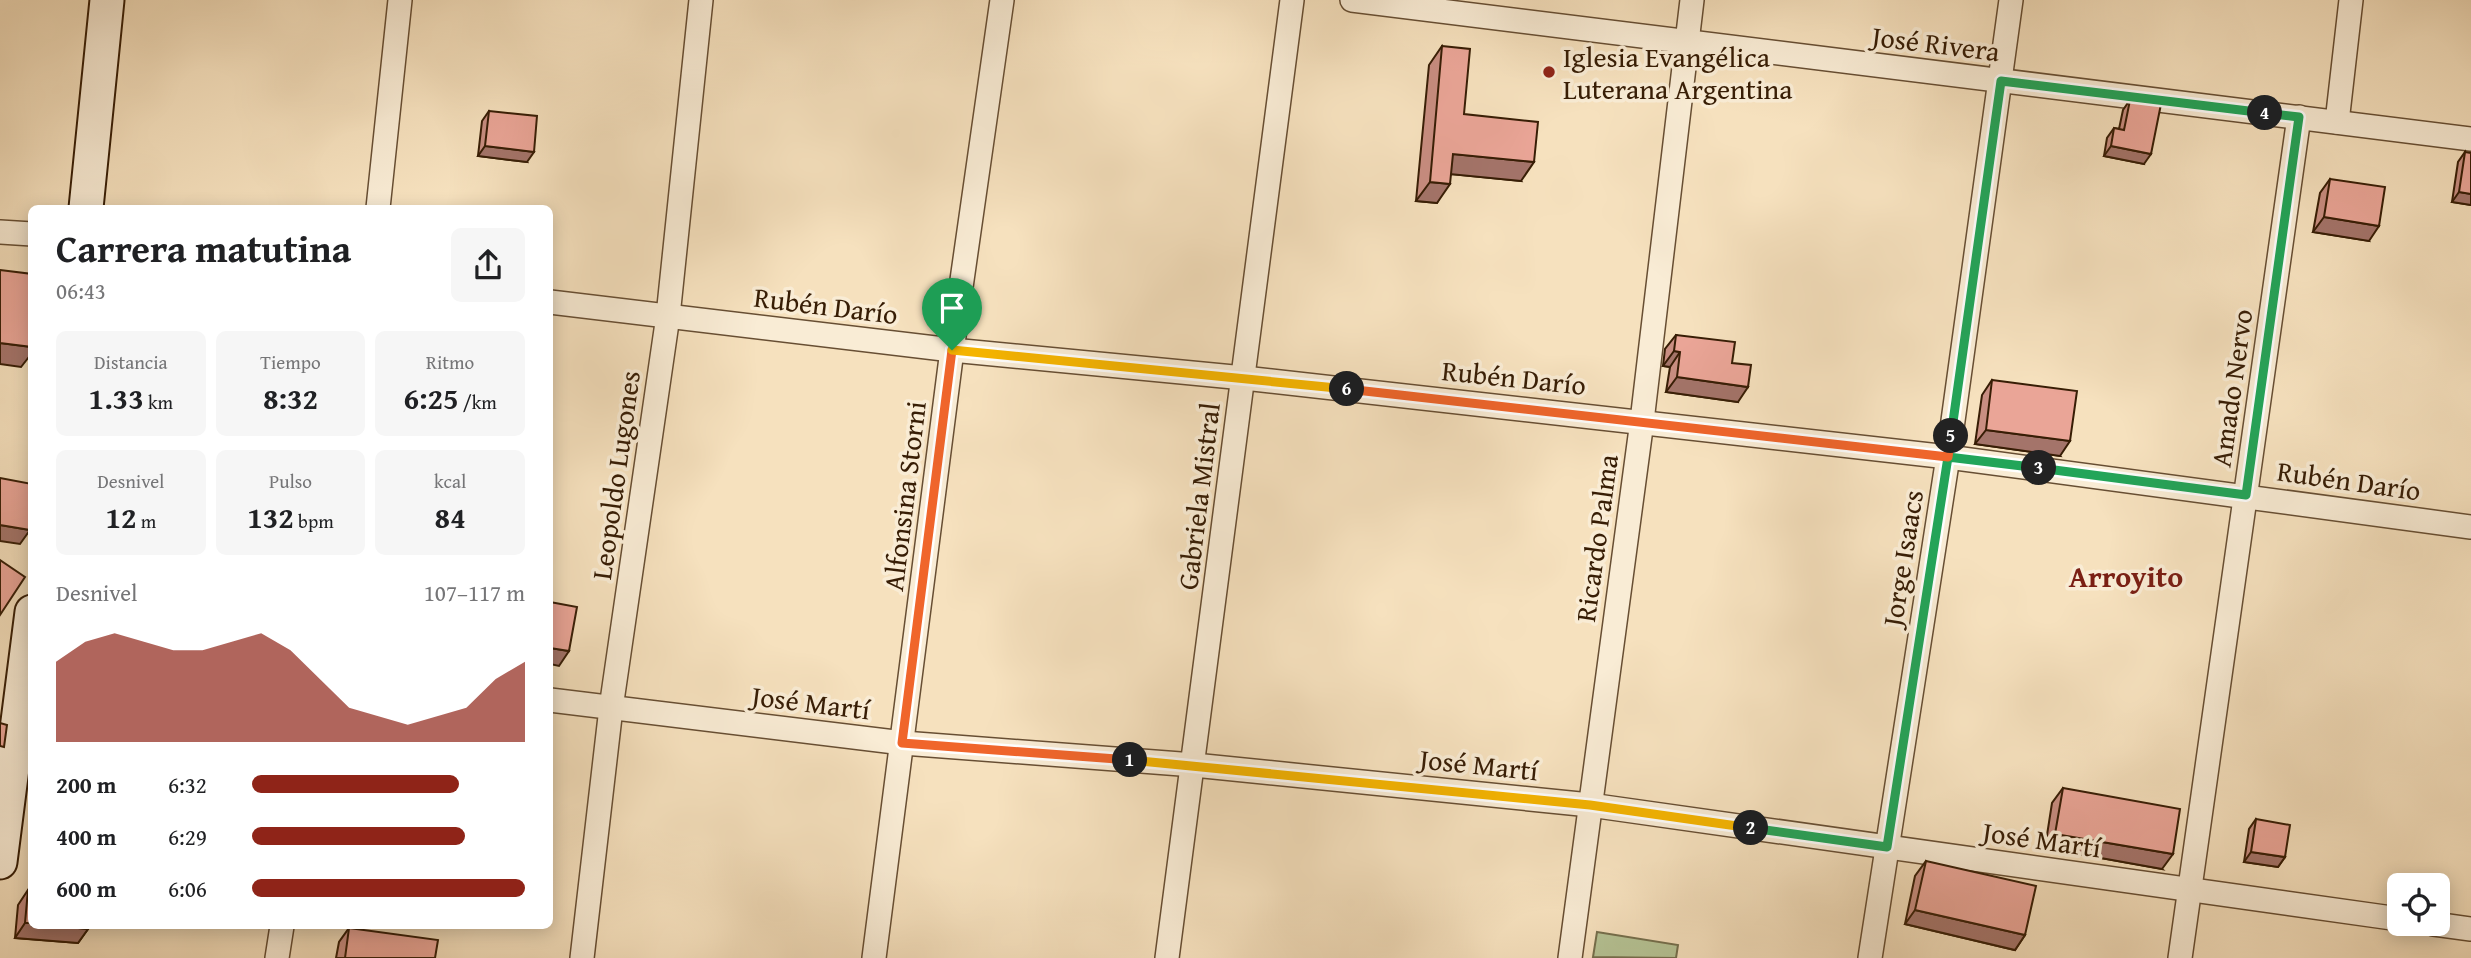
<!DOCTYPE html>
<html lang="es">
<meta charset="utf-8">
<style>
:root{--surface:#fff;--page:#f6f6f6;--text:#202124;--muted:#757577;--accent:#8f2418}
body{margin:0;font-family:"Gentium Book Plus",serif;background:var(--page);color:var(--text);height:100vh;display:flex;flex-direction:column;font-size:26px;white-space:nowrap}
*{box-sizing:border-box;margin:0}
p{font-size:23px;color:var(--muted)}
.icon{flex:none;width:38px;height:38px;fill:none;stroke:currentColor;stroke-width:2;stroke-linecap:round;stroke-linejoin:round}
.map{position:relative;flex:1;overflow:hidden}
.details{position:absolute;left:28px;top:205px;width:525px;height:724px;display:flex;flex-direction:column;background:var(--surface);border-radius:10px;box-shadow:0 4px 18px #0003}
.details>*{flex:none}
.buttons{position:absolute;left:2387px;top:873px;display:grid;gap:14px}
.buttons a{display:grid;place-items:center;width:63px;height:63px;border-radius:10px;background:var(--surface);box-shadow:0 4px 18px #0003;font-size:35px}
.pin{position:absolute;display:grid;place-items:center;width:60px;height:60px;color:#fff;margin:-72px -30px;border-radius:50% 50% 50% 0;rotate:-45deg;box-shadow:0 0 7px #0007}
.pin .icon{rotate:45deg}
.km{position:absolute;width:35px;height:35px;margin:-18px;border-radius:50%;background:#222;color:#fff;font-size:19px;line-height:35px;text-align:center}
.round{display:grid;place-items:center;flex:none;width:74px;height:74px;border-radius:10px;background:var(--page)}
.headline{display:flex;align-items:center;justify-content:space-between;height:119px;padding:0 28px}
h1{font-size:38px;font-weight:600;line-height:52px}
.metrics{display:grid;grid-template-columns:repeat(3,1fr);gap:10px;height:119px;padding:7px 28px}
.metrics div{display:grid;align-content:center;border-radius:10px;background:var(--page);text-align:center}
.metrics b{font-size:30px;font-weight:600}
.metrics small{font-size:19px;font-weight:400}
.metrics p{font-size:19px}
.chart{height:196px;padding:14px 28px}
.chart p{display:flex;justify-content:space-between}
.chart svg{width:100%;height:126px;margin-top:7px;fill:var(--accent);opacity:.7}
ul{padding:0 28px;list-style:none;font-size:23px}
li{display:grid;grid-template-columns:112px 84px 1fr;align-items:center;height:52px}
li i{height:18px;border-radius:9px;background:var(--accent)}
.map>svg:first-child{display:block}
.green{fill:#b6c496;stroke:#76704e;stroke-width:2}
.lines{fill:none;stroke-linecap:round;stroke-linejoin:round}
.street-casing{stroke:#674e33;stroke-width:26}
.secondary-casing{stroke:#371d05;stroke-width:37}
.street{stroke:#f9ecd5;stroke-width:23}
.secondary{stroke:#f9ecd5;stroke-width:33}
.wall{fill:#c98e82;stroke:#371d05;stroke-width:2}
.shaded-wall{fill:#a4746a;stroke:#371d05;stroke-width:2}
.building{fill:#eaa597;stroke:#371d05;stroke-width:2}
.split-1-casing{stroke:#fff;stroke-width:14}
.split-2-casing{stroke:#fff;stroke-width:14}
.split-3-casing{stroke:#fff;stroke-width:14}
.split-4-casing{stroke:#fff;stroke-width:14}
.split-5-casing{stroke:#fff;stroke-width:14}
.split-6-casing{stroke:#fff;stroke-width:14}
.split-7-casing{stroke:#fff;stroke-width:14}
.split-1{stroke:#f0652b;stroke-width:9}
.split-2{stroke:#f5b400;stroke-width:9}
.split-3{stroke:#22a559;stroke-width:9}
.split-4{stroke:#22a559;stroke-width:9}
.split-5{stroke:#22a559;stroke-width:9}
.split-6{stroke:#f0652b;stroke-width:9}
.split-7{stroke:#f5b400;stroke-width:9}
.poi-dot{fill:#8f2418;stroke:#f9ecd5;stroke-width:2.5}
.labels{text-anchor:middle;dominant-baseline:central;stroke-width:7;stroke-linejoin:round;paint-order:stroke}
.street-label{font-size:28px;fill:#371d05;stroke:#f9ecd5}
.poi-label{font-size:28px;fill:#371d05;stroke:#f9ecd5;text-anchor:start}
.neighbourhood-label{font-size:30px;font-weight:bold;fill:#7a1f14;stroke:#f9ecd5}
</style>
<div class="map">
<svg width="2471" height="958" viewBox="0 0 2471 958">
<rect width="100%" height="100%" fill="#f6e1be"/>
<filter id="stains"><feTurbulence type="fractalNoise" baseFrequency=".00286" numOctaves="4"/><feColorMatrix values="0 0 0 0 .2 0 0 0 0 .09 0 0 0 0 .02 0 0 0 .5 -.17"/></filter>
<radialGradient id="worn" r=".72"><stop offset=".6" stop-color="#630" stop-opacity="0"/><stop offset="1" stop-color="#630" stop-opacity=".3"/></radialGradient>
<path class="green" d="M1597 932 1678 945 1676 958 1593 957Z"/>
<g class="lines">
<defs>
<g id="street">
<path d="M1352 0 2471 139"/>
<path d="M2337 122 2351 0"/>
<path d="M378 208 400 0"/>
<path d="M0 232 32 234"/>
<path d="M550 302 952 350 1244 378 1948 457 2471 527"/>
<path d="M550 700 903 743 1194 765 1590 805 2399 919"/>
<path d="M2434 924 2471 929"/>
<path d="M277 958 282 926"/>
<path d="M582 958 611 708 668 316 701 0"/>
<path d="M874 958 952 350 1002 0"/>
<path d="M1167 958 1292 0"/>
<path d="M1570 958 1642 421 1692 0"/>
<path d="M1870 958 1948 457 2011 0"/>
<path d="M2180 958 2299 117"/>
</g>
<g id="secondary">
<path d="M86 208 107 0"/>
<path d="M0 862 32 612"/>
</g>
</defs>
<use href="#street" class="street-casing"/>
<use href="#secondary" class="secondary-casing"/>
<use href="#street" class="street"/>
<use href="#secondary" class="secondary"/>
</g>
<g class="wall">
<path d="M1442 46 1464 114 1521 181 1451 174 1437 203 1416 201 1429 65Z"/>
<path d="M2130 100 2144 164 2104 156 2107 138 2114 128 2119 129 2123 110Z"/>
<path d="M489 111 527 162 478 156 482 121Z"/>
<path d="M2465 152 2471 205 2452 202 2458 162Z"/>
<path d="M2330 179 2369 241 2313 232 2320 193Z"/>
<path d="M1676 335 1732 363 1738 402 1666 392 1670 367 1663 366 1665 349Z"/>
<path d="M1992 380 2060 456 1975 444 1982 395Z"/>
<path d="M2063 788 2162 869 2045 848 2052 803Z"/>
<path d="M2256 819 2285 857 2278 867 2244 862 2249 829Z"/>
<path d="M1926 861 2025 935 2015 950 1905 924 1915 876Z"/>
<path d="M28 890 88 929 78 943 15 938 18 905Z"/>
<path d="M349 928 435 958H336L339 942Z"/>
</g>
<g class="shaded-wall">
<path d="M485 146 534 152 527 162 478 156Z"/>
<path d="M2111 146 2151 154 2144 164 2104 156Z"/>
<path d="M1453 154 1534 162 1521 181 1439 173Z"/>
<path d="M1430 182 1450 184 1437 203 1416 201Z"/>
<path d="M2459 192 2471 194V205L2452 202Z"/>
<path d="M2324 217 2379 226 2369 241 2313 232Z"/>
<path d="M0 343 32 347V353L21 367 0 364Z"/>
<path d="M1674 351 1680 352 1670 367 1663 366Z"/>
<path d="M1677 377 1748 387 1738 402 1666 392Z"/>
<path d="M1986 430 2070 441 2060 456 1975 444Z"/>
<path d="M0 525 30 530 20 544 0 541Z"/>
<path d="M550 648 569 651 559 666 550 664Z"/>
<path d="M2055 834 2173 854 2162 869 2045 848Z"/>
<path d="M2251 852 2285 857 2278 867 2244 862Z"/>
<path d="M1915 910 2025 935 2015 950 1905 924Z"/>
<path d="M25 923H32V926H58L88 929 78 943 15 938Z"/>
</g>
<g class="building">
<path d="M1442 46 1470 49 1464 114 1538 122 1534 162 1453 154 1450 184 1430 182Z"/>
<path d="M2130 100 2161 104 2151 154 2111 146 2114 128 2124 130Z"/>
<path d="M489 111 537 116 534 152 485 146Z"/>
<path d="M2465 152 2471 153V194L2459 192Z"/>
<path d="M2330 179 2385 187 2379 226 2324 217Z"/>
<path d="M0 270 32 274V347L0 343Z"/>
<path d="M1676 335 1735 342 1732 363 1751 365 1748 387 1677 377 1680 352 1674 351Z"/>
<path d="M1992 380 2077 391 2070 441 1986 430Z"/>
<path d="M0 478 32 484V521L30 530 0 525Z"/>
<path d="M0 560 25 577 0 615Z"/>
<path d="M550 602 577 607 569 651 550 648Z"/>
<path d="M0 723 7 725 4 747 0 746Z"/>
<path d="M2063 788 2180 809 2173 854 2055 834Z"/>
<path d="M2256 819 2290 825 2285 857 2251 852Z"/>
<path d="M1926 861 2036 886 2025 935 1915 910Z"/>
<path d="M28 890 32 891V923H25Z"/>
<path d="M58 926H88V929Z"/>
<path d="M349 928 438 940 435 958H345Z"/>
</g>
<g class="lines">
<defs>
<path id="split-1" d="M952 350 902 743 1130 760"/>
<path id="split-2" d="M1130 760 1590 805 1751 828"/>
<path id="split-3" d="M1751 828 1887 847 1948 457 2039 468"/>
<path id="split-4" d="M2039 468 2246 495 2299 117 2265 113"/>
<path id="split-5" d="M1951 436 2001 81 2265 113"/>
<path id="split-6" d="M1347 389 1948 457 1951 436"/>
<path id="split-7" d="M952 350 1347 389"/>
</defs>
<use href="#split-1" class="split-1-casing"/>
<use href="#split-2" class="split-2-casing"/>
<use href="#split-3" class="split-3-casing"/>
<use href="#split-4" class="split-4-casing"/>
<use href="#split-5" class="split-5-casing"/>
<use href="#split-6" class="split-6-casing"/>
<use href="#split-7" class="split-7-casing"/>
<use href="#split-1" class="split-1"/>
<use href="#split-2" class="split-2"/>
<use href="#split-3" class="split-3"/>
<use href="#split-4" class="split-4"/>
<use href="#split-5" class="split-5"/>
<use href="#split-6" class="split-6"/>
<use href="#split-7" class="split-7"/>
</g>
<circle class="poi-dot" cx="1549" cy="72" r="7"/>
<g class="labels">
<g class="street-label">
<text transform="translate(1936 43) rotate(7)">José Rivera</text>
<text transform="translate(826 305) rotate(7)">Rubén Darío</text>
<text transform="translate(1514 377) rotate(6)">Rubén Darío</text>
<text transform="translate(2231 388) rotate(-82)">Amado Nervo</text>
<text transform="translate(615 475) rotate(-82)">Leopoldo Lugones</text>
<text transform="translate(2349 480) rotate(8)">Rubén Darío</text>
<text transform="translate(904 496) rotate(-83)">Alfonsina Storni</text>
<text transform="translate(1198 496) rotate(-83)">Gabriela Mistral</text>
<text transform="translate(1596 538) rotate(-82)">Ricardo Palma</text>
<text transform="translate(1902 558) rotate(-81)">Jorge Isaacs</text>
<text transform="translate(811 702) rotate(7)">José Martí</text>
<text transform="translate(1479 764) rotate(6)">José Martí</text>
<text transform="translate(2042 839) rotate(8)">José Martí</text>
</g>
<g class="poi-label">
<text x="1563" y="56">Iglesia Evangélica<tspan x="1563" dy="32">Luterana Argentina</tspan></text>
</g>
<g class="neighbourhood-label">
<text x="2126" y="576">Arroyito</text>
</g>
</g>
<rect width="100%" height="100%" filter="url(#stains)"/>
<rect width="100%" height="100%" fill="url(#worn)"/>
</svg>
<div class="buttons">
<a><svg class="icon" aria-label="locate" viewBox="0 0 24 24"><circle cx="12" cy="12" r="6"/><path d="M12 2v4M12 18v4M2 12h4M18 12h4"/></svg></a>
</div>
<div class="pin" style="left:952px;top:350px;background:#1e9e55"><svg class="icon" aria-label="arrive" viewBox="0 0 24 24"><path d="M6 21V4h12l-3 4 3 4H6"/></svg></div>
<b class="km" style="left:1130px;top:760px">1</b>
<b class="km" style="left:1751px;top:828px">2</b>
<b class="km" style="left:2039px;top:468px">3</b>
<b class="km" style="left:2265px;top:113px">4</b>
<b class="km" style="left:1951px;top:436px">5</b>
<b class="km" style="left:1347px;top:389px">6</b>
<section class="details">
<div class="headline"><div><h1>Carrera matutina</h1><p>06:43</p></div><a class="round"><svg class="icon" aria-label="share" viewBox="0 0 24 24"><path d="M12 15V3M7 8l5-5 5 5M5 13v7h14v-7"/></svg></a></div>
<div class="metrics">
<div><p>Distancia</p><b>1.33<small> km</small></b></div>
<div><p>Tiempo</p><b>8:32</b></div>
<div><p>Ritmo</p><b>6:25<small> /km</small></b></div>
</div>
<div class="metrics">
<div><p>Desnivel</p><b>12<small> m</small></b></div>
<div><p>Pulso</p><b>132<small> bpm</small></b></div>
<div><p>kcal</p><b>84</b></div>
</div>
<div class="chart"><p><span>Desnivel</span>107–117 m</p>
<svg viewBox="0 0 160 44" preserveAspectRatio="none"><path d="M0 44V16L10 9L20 6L30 9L40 12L50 12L60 9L70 6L80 12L90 22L100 32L110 35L120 38L130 35L140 32L150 22L160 16V44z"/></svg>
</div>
<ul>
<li><b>200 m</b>6:32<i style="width:76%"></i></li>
<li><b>400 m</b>6:29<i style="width:78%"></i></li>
<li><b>600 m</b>6:06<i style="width:100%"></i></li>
</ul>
</section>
</div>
